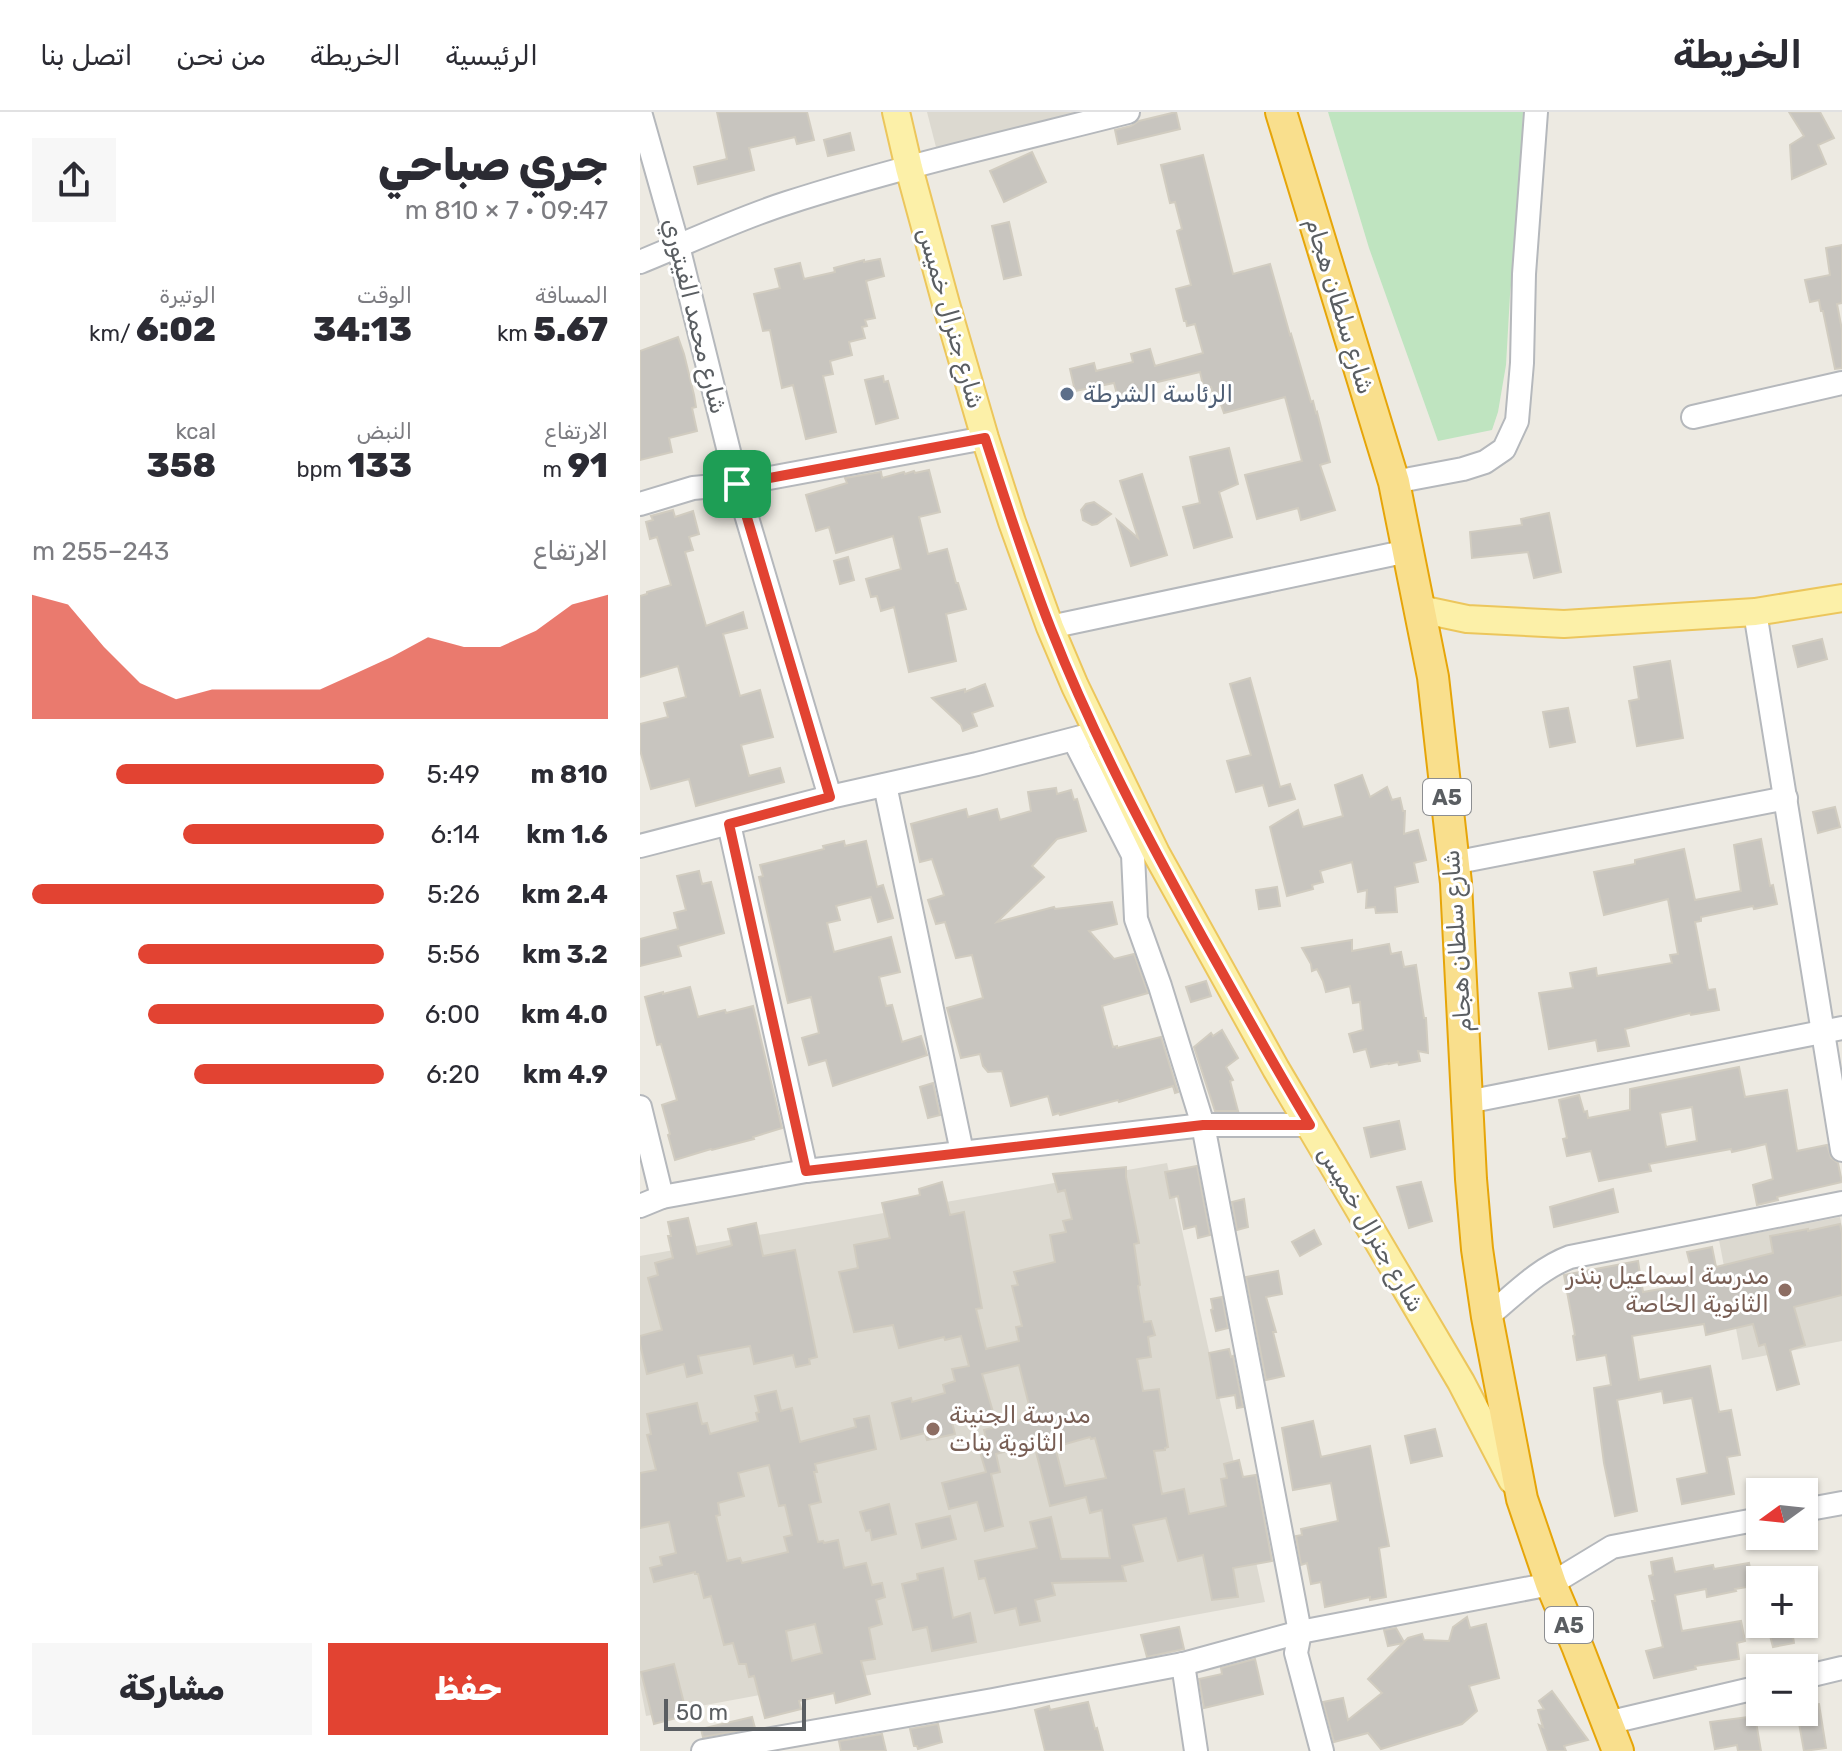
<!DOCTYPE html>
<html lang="ar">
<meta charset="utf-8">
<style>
:root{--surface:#fff;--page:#f7f7f7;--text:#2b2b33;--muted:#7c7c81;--line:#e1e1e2;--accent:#e24332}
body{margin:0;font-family:Rubik,"Noto Sans Arabic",sans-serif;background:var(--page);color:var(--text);direction:rtl;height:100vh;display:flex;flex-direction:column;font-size:30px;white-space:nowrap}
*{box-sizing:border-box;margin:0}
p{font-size:26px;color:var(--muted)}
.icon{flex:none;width:44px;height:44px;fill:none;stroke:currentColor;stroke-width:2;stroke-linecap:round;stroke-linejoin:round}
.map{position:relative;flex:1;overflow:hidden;direction:ltr}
.side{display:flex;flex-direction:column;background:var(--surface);width:640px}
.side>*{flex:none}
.needle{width:52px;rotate:255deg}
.fabs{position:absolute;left:1106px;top:1366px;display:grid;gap:16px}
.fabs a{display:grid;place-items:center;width:72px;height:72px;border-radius:0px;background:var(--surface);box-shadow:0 2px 6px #0004;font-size:40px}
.scale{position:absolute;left:24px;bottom:20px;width:142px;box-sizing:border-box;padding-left:8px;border:4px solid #5a5e62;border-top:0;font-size:22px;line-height:28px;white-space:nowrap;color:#5a5e62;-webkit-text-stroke:6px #fff;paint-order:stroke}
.pin{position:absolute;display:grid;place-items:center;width:68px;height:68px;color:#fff;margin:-34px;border-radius:16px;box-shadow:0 4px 12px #0006}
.round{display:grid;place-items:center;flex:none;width:84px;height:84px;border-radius:0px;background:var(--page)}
.summary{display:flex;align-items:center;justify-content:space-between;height:136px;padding:0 32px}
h1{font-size:44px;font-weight:800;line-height:60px}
.figures{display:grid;grid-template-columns:repeat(3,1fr);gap:12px;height:136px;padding:8px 32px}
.figures div{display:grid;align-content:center}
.figures b{font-size:34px;font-weight:800}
.figures small{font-size:22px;font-weight:400}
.figures p{font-size:22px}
.chart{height:224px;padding:16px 32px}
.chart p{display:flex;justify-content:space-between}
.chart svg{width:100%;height:144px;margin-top:8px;fill:var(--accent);opacity:.7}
.button{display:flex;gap:16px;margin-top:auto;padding:16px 32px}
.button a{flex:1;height:92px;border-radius:0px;background:var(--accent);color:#fff;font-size:32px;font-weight:800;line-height:92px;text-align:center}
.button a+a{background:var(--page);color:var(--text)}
ul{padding:0 32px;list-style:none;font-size:26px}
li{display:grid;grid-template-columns:128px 96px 1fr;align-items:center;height:60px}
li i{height:20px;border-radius:10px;background:var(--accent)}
header{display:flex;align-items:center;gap:48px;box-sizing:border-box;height:112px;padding:0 40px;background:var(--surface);border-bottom:2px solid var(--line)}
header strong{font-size:38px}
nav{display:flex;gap:44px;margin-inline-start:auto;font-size:28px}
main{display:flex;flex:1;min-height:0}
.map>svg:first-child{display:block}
.education{fill:#dcd9d0}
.green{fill:#bfe4c0}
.building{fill:#c8c5bf;stroke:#d1ccc0;stroke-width:2;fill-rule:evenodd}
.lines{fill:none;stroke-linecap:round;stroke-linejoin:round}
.minor-casing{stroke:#b5b8bc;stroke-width:26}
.major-casing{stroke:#ecc65c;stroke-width:30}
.highway-casing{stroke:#e6a509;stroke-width:34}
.minor{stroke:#fff;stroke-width:22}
.major{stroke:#fcf0a8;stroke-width:26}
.highway{stroke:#f9df8d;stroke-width:30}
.route-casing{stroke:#fff;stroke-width:16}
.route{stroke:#e24332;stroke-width:10}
.service-dot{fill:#5c6f8a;stroke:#fff;stroke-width:3}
.education-dot{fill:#8d6e63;stroke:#fff;stroke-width:3}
.labels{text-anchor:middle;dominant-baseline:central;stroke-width:6;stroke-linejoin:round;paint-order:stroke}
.shield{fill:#fff;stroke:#8c8e91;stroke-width:2}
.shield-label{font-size:22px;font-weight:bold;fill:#5a5e62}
.street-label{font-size:24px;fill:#5a5e62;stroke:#fff}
.service-label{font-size:24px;fill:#4e5e75;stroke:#fff;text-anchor:start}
.education-label{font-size:24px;fill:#785e54;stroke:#fff;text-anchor:end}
</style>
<header>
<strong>الخريطة</strong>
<nav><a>الرئيسية</a><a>الخريطة</a><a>من نحن</a><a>اتصل بنا</a></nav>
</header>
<main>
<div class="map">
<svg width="1202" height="1639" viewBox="0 0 1202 1639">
<rect width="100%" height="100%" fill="#edeae2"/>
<g class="education">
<path d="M287 0H464L298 43Z"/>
<path d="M527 1051 625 1490 6 1604 0 1572V1144Z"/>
<path d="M1200 1105 1202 1115V1229L1102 1248 1079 1128Z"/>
</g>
<path class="green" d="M688 0H883L879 99 870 183 866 253 858 300 852 318 798 329 729 136Z"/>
<g class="building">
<path d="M77 0H167L174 28 157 32 155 25 109 36 114 58 58 72 54 55 87 47Z"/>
<path d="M536 0 540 17 478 32 475 18 491 14 499 9Z"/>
<path d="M1149 0H1180L1194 26 1178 33 1186 52 1152 67 1150 33 1164 24Z"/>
<path d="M210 21 214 38 188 44 184 28Z"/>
<path d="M392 40 406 70 364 90 350 59Z"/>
<path d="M563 43 593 162 630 152 650 223 651 222 671 290 673 289 676 301 677 300 690 350 680 353 695 398 661 408 658 396 617 407 605 363 662 349 645 285 584 301 579 287 575 288 571 275 564 277 560 260 505 273 507 282 479 290 474 271 435 279 430 257 454 251 456 259 493 250 491 242 510 237 515 254 563 241 555 212 547 214 546 209H544L536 177 551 173 537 119 542 117 535 90 530 91 521 53Z"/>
<path d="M369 110 381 163 364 167 352 114Z"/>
<path d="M1202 133V191L1197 192 1202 218V256L1195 257 1183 199H1181L1179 188 1170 190 1165 168 1190 163 1186 136Z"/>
<path d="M240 147 244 164 226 169 235 206 225 208 227 214 222 215 225 226 209 230 212 243 190 249 193 262 183 264 196 320 166 327 153 273 142 276 130 218 123 219 114 182 140 176 135 157 160 151 164 167 195 160 194 156 224 148V150Z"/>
<path d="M38 225 44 242 54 283 56 295 52 296 57 319 29 326 32 340 0 348V239Z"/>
<path d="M243 264 244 270 248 269 258 306 236 312 225 268Z"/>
<path d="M589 336 598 372 579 380 592 425 554 436 543 395 560 391 550 345Z"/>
<path d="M289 358 300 400 279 405 288 442 307 437 316 471H318L326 497 306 502 316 549 269 560 254 495 241 499 237 484 231 485 226 467 261 457 253 424 196 441 189 415 176 419 166 383 207 371 205 366 241 360 242 366 264 360 265 362 274 359 275 361Z"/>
<path d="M502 362 527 443 491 454 477 408 498 426 480 369Z"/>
<path d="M454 390 471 402 457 412 452 413 443 408 441 398 446 392Z"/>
<path d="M33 398 35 405 53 399 59 422 49 425 53 438 45 440 66 514 103 500 107 516 83 522 100 584 120 578 133 625 101 633 109 664 140 656 144 670 56 694 49 667 11 677 0 638V612L28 605 24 591 46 585 38 554 0 565V484L7 482V480L31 473 17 425 10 427 6 410 13 408 11 404Z"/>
<path d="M909 401 921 460 894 466 888 440 832 446 830 420 882 413 881 407Z"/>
<path d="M208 445 214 468 200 472 194 449Z"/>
<path d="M1182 527 1187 547 1158 555 1153 534Z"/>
<path d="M1030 549 1043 626 997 634 989 589 999 587 994 555Z"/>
<path d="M610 566 640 675 650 672 655 687 629 694 623 673 596 680 587 649 611 643 590 572Z"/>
<path d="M345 572 353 594 332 601 337 614 323 619 321 613 292 586 325 577V580Z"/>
<path d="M928 596 935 630 910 635 903 600Z"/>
<path d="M722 663 730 685 747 675 752 688 760 686 763 699H765L764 722 778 718 786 748 774 751 778 770 755 775 757 800 736 801 735 795 726 796 727 778 718 780 712 750 680 759 683 770 672 773 673 777 647 784 630 715 658 698 663 715 703 704 695 673Z"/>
<path d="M416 676 417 682 431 678 434 688 437 687 446 719 417 727 392 754 404 765 357 810 414 795 415 797 472 790 477 812 449 819 474 847 494 842 508 881 462 894 473 935 477 934V936L521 925 538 980 535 981 533 974 479 990 478 988 420 1003 419 1001 413 1003 408 984 371 994 362 959 348 960 343 954 340 942 321 946 307 896 343 886 332 843 316 846 305 810 296 812 288 788 304 783 292 747 280 750 271 712 326 697 328 705 357 697 360 708 391 699 388 680Z"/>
<path d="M1195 695 1200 715 1178 721 1173 700Z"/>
<path d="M1121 727 1130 774 1133 773 1137 792 1114 797 1113 794 1061 805V809L1055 810 1068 878 1075 877 1079 898 1051 903 1050 901 985 917 989 934 958 939 956 928 909 937 899 881 933 876 930 861 956 856 957 864 1032 851 1030 843 1038 842 1028 787 964 803 954 760 995 752V748L1044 737 1055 788 1101 779 1094 733Z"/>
<path d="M204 729 205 734 226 729 237 775 243 773 253 806 238 810 231 785 196 794 200 808 187 811 194 840 251 825 260 860 239 865 246 894 252 893 262 930 281 924 287 943 193 974 186 948 169 953 162 926 179 921 171 885 148 891 119 765 123 764 120 753 184 737 183 734Z"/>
<path d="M59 759 62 772 71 770 84 821 38 834 41 844 0 854V827L38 817 34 801 46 798 37 764Z"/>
<path d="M637 775 640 794 619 797 616 778Z"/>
<path d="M712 828V839L749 832 751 842 761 840 764 855 776 853 784 906H786L788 941 778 939 780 949 759 953 758 950 749 952V951L731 955 726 937 714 940 709 922 723 918 720 890 713 891 710 874 686 880 683 869 677 857 672 859 671 852 662 836Z"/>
<path d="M566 869 571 884 551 890 546 875Z"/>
<path d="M50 875 58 905 85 898 86 901 113 894 142 1016 113 1025 114 1027 72 1038 71 1037 35 1048 28 1023 30 1022 22 993 37 988 21 932 17 933 5 885 23 880V882Z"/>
<path d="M582 918 598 946 586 955 593 968 590 969 598 999H575L554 935 571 921 573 924Z"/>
<path d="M1099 955 1105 985 1147 978 1157 1039 1187 1033 1191 1046 1198 1051 1202 1070 1137 1085 1138 1088 1117 1093 1113 1073 1133 1067 1126 1032 1092 1040 1091 1037 1009 1052 1011 1059 959 1069 951 1039 927 1044 923 1027 927 1026 919 988 939 983 944 1000 947 999 948 1006 990 998V977ZM1052 995 1057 1029 1026 1035 1020 1001Z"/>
<path d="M293 971 300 1003 288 1006 280 975Z"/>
<path d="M759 1009 765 1037 731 1045 724 1016Z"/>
<path d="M557 1054 570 1123 558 1126 556 1114 544 1117 538 1084 530 1086 525 1060Z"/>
<path d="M486 1055V1065L499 1131 494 1132 500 1173 498 1174 504 1210 511 1209 515 1223 508 1225 511 1245 497 1247 503 1279 519 1277 528 1335 525 1336V1338L514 1339 522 1382 544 1377 549 1402 586 1394 581 1367 587 1366 584 1352 599 1348 603 1365 616 1363 632 1449 593 1456 598 1485 572 1488 563 1443 538 1449 526 1406 493 1413 503 1449 482 1454 486 1469 412 1471 415 1483 395 1488 400 1509 380 1513 376 1496 355 1501 345 1466 339 1467 335 1449 397 1436 390 1410 411 1405 421 1447 470 1446 462 1398 450 1401 446 1385 410 1394 394 1332 356 1342 360 1360 351 1362 363 1414 345 1419 337 1390 309 1397 302 1371 346 1360 340 1340 349 1338 344 1318 392 1305 379 1253 342 1262 353 1300 312 1310 315 1322 287 1328 285 1321 261 1327 252 1291 271 1286 272 1290 305 1281 303 1273 315 1269 312 1257 329 1254 321 1224 305 1228 304 1225 259 1236 253 1213 214 1220 199 1160 218 1156 214 1133 250 1126 242 1091 280 1083 279 1077 302 1070 310 1103 324 1100 342 1196 336 1197 346 1237 379 1229 376 1215 382 1214 372 1174 378 1173 374 1160 415 1150 410 1123 426 1120 423 1109 432 1107 425 1078 418 1080 413 1062ZM450 1325 451 1327 455 1326 466 1366 425 1374 415 1335Z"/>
<path d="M781 1070 792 1109 769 1116 757 1075Z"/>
<path d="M973 1077 978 1100 914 1115 910 1095Z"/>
<path d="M604 1087 608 1115 597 1118 592 1090Z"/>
<path d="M48 1106 57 1142 90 1134 92 1133 88 1117 116 1111 123 1144 155 1138 177 1245 169 1247 170 1252 156 1255 153 1243 114 1252 110 1234 58 1244 62 1261 47 1265 44 1252 7 1262 0 1232V1224L22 1218 8 1166 18 1163 15 1151 33 1146 28 1124H31L28 1110Z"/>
<path d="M1200 1112 1202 1121V1183L1154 1195 1165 1233 1150 1238 1159 1272 1137 1278 1125 1232 1119 1234 1113 1212 1066 1223 1064 1212 992 1224 999 1268 1070 1254 1079 1300 1091 1298 1100 1343 1087 1345 1094 1382 1042 1392 1037 1367 1067 1361 1052 1286 1024 1291 1022 1279 977 1288 997 1399 975 1404 964 1351 954 1276 971 1273 966 1243 937 1248 933 1224 935 1223 924 1163 998 1149 1003 1180 1055 1171 1047 1140 1072 1135 1076 1155 1133 1141 1130 1124 1168 1117V1119Z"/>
<path d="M674 1118 681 1132 660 1144 652 1130Z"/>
<path d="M638 1159 642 1182 626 1185 636 1220H633L644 1264 626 1268 606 1165Z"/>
<path d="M582 1185 588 1216 576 1219 571 1198 573 1197 571 1187Z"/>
<path d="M589 1237 591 1245 593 1244 603 1295 597 1296 595 1283 577 1286 569 1241Z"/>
<path d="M136 1279 141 1299 152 1296 160 1330 216 1315 214 1307 229 1304 236 1337 175 1352 177 1360H174L181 1390 169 1393 178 1430 183 1429 184 1431 198 1428 204 1456 226 1451 232 1473 242 1471 245 1485 236 1488 242 1512 229 1516 235 1547 221 1549 230 1582 196 1591 194 1581 159 1589 161 1597 125 1606 114 1564 109 1565 106 1552H99L93 1531 84 1533 71 1484 64 1486 58 1462H55V1460L14 1470 10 1456 22 1453 20 1445 36 1441 29 1410 0 1416V1361L16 1358 7 1323 11 1322 7 1302 57 1291 62 1312 67 1311 70 1322 118 1309 116 1301 119 1300 115 1284ZM129 1353 139 1394 145 1393 152 1423 144 1425 148 1440 102 1451 100 1446 87 1449 76 1404 80 1403 78 1391 104 1384 98 1361ZM175 1512 182 1541 152 1549 146 1519Z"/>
<path d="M673 1309 681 1345 730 1334 749 1434 739 1436 746 1485 730 1488V1485L685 1495 681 1470 671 1472 667 1451 661 1453 656 1424 662 1423 661 1417 698 1409 691 1371 653 1378 642 1316Z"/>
<path d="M795 1317 802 1344 771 1351 765 1324Z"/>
<path d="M249 1392 256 1422 232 1428 230 1418 226 1419 220 1400Z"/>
<path d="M310 1404 316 1427 282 1436 276 1412Z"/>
<path d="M1032 1446 1035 1460 1073 1453 1074 1457 1109 1451 1113 1474 1095 1477 1096 1479 1067 1485 1066 1477 1035 1483 1042 1519 1101 1509 1105 1529 1097 1531 1099 1547 1055 1554 1056 1557 1014 1566 1006 1539 1023 1535 1012 1489H1015L1009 1464 1013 1463 1011 1450Z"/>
<path d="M303 1456 313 1506 330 1501 336 1530 292 1539 287 1515 273 1518 262 1472 278 1468 277 1462Z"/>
<path d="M827 1505 830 1516 846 1512 859 1566 829 1574 837 1599 822 1612 741 1637 728 1621 694 1630 683 1590 703 1586 708 1608 742 1581 728 1567 763 1531 748 1534 744 1518 756 1516 764 1530 768 1526 782 1522 784 1528 809 1529 813 1515Z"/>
<path d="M1127 1512H1151L1154 1531 1133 1535Z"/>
<path d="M539 1515 544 1537 507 1545 501 1523Z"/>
<path d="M615 1547 623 1582 564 1596 559 1567 582 1562 581 1556Z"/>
<path d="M34 1552 47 1603 14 1612 1 1560Z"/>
<path d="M912 1579 948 1628 924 1634 926 1639H908L899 1613 903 1615 898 1598 904 1597 899 1589Z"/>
<path d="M448 1590 455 1617 457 1616 463 1639H405L395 1598 409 1594 410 1598Z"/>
<path d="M1179 1592 1186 1636 1164 1639 1157 1600H1164V1594Z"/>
<path d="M1115 1604 1121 1639H1098L1097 1633 1075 1637 1070 1610Z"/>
<path d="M112 1605 115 1616 63 1625 61 1617Z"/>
<path d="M298 1612 302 1630 278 1637 277 1634H274L270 1617Z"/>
<path d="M242 1622 246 1639H201L199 1629Z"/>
</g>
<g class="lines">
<defs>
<g id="minor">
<path d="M0 0 38 134 97 372 190 685"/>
<path d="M0 150C49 130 97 107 147 91 259 55 374 29 488 0"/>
<path d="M1053 305 1202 271"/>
<path d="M754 370 823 357 845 350 864 337 877 309 882 251 884 162 896 0"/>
<path d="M0 392 53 376 97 372 345 326"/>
<path d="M1115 500 1202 1038"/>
<path d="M410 515 768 439"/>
<path d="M434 628 493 743 496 807 520 874 563 1013 660 1520 656 1541 682 1639"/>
<path d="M245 673 322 1040"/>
<path d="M89 712 166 1059"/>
<path d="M0 734 190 685 337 652 445 624"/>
<path d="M813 751 1146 686"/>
<path d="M827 990 1202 916"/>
<path d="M0 995 22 1085"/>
<path d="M0 1094 22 1085 166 1059 563 1013H670"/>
<path d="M847 1205C873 1184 898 1157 930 1145L1202 1091"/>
<path d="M1164 1398 1202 1391"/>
<path d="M543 1552 556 1639"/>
<path d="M1164 1565 1202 1556"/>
<path d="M967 1611 1120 1575"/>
<path d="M63 1639 353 1588 543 1552 660 1520 911 1472 972 1435 1120 1407"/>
</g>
<g id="major">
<path d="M256 0 269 56 306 192 345 326 372 410 410 515 435 574 516 741 636 957 821 1270 872 1368"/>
<path d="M780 497 827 507 924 512 1115 500 1202 486"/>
</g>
<path id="highway" d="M641 0 754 370 793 565 816 771 831 1067 837 1137 847 1205 882 1387 911 1472 938 1536 978 1639"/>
</defs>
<use href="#minor" class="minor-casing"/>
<use href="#major" class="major-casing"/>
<use href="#highway" class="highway-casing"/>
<use href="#minor" class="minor"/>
<use href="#major" class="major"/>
<use href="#highway" class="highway"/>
</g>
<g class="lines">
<defs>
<path id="route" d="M345 326C366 390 386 454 411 517 453 624 508 727 564 828 599 890 633 952 670 1013H563L166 1059 89 712 190 685 97 372Z"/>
</defs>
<use href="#route" class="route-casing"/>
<use href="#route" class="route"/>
</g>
<circle class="service-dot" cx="427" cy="282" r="8"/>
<g class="education-dot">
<circle cx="1145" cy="1178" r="8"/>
<circle cx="293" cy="1317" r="8"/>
</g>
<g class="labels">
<g class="shield">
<rect x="783" y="667" width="48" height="36" rx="6"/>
<rect x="905" y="1495" width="48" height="36" rx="6"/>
</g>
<g class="shield-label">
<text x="807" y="685">A5</text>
<text x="929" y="1513">A5</text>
</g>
<g class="street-label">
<text transform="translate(700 194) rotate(73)">شارع سلطان هجام</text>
<text transform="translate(55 204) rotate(76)">شارع محمد الفيتوري</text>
<text transform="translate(311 206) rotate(74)">شارع جنرال خميس</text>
<text transform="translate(817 829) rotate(-94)">شارع سلطان هجام</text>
<text transform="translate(731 1117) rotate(60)">شارع جنرال خميس</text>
</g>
<g class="service-label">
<text x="443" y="282">الرئاسة الشرطة</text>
</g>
<g class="education-label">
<text x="1129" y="1164">مدرسة اسماعيل بنذر<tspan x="1129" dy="28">الثانوية الخاصة</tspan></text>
<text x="309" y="1303" text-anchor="start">مدرسة الجنينة<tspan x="309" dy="28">الثانوية بنات</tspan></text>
</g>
</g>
</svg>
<div class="fabs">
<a><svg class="needle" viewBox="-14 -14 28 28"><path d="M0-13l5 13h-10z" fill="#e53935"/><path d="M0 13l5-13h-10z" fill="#7c7c81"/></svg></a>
<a>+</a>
<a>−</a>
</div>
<div class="scale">50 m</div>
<div class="pin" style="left:97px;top:372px;background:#1e9e55"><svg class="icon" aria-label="arrive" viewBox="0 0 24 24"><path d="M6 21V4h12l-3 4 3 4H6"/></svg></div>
</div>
<section class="side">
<div class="summary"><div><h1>جري صباحي</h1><p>09:47 · 7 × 810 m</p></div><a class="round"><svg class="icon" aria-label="share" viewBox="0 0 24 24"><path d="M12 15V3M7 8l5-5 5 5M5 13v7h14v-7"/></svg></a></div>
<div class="figures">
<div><p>المسافة</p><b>5.67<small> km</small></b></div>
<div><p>الوقت</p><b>34:13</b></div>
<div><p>الوتيرة</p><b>6:02<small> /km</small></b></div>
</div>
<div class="figures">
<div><p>الارتفاع</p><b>91<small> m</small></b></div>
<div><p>النبض</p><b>133<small> bpm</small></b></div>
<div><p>kcal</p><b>358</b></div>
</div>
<div class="chart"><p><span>الارتفاع</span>243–255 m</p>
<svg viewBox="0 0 160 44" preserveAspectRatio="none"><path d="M0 44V6L10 9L20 22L30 33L40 38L50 35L60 35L70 35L80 35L90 30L100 25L110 19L120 22L130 22L140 17L150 9L160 6V44z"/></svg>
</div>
<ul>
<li><b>810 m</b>5:49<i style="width:76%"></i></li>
<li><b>1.6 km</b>6:14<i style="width:57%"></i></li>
<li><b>2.4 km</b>5:26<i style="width:100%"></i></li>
<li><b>3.2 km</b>5:56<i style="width:70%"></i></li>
<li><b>4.0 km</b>6:00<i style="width:67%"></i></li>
<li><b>4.9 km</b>6:20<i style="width:54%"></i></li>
</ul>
<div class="button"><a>حفظ</a><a>مشاركة</a></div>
</section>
</main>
